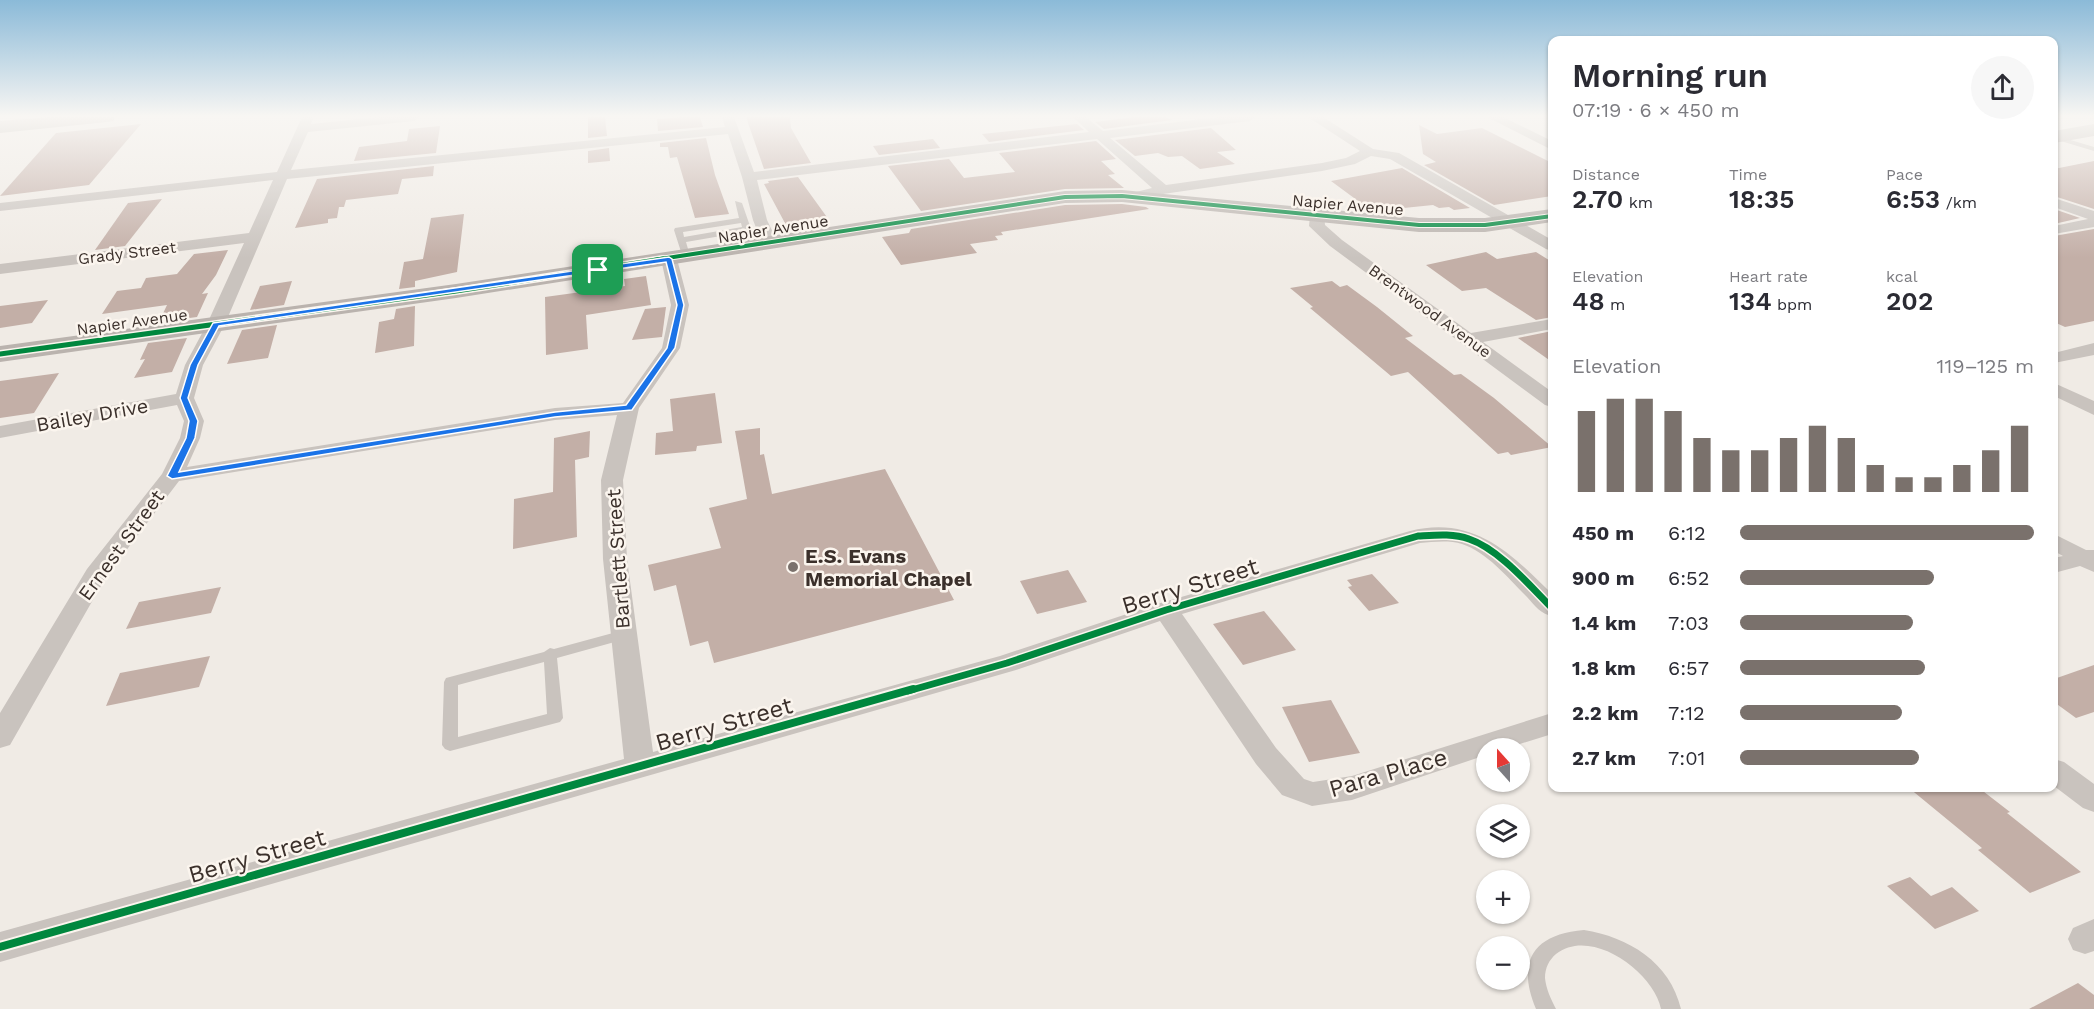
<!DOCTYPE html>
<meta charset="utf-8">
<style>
:root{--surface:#fff;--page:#f7f7f7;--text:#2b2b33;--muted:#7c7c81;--accent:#7a716c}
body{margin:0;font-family:"Work Sans",sans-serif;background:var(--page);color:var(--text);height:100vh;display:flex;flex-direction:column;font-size:22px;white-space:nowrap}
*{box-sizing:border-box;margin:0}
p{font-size:20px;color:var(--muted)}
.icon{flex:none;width:33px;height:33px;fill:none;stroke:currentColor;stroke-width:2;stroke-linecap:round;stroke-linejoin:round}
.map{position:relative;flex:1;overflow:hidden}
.drawer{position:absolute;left:1548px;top:36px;width:510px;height:756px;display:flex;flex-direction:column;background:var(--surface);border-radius:12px;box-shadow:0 2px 4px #0004}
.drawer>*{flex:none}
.needle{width:39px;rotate:339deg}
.fabs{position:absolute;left:1476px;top:738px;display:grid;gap:12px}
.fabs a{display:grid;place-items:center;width:54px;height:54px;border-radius:50%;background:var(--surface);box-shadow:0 2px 4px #0004;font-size:30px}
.pin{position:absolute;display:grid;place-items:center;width:51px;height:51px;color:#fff;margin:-26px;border-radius:12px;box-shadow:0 3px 9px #0006}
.round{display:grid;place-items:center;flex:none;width:63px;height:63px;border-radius:32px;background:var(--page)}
.summary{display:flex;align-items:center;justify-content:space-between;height:102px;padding:0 24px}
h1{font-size:33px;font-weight:600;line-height:45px}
.figures{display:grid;grid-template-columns:repeat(3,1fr);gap:9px;height:102px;padding:6px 24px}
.figures div{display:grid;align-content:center}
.figures b{font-size:26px;font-weight:600}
.figures small{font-size:16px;font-weight:400}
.figures p{font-size:16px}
.chart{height:168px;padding:12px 24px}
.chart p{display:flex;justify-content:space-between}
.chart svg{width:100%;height:108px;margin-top:6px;stroke:var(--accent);stroke-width:6}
ul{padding:0 24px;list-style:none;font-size:20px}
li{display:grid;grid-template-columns:96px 72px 1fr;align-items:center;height:45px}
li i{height:15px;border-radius:8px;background:var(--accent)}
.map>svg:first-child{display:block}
.building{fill:#c3afa7}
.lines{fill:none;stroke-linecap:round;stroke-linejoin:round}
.lane{fill:#c9c3be;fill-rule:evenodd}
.street{fill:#c9c3be;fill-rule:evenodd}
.secondary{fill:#bab3ae;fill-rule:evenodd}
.cycleway-far3-casing{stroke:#fbf5ee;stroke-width:6}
.cycleway-far2-casing{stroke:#fbf5ee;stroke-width:8}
.cycleway-far1-casing{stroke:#fbf5ee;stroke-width:10}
.cycleway-casing{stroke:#fbf5ee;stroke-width:12}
.cycleway-far3{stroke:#00873e;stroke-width:4}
.cycleway-far2{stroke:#00873e;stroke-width:5}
.cycleway-far1{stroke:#00873e;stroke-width:7}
.cycleway{stroke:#00873e;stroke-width:8}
.route{fill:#1a73e8;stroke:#fff;stroke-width:1.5;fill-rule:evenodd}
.poi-dot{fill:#7a716c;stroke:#fbf5ee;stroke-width:2}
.labels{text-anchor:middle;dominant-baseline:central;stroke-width:5;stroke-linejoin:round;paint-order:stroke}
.far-street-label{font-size:16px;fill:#3b302b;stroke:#fbf5ee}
.street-label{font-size:20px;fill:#3b302b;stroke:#fbf5ee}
.poi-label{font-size:20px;font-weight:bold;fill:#3b302b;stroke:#fbf5ee;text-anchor:start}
.near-street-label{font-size:24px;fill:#3b302b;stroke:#fbf5ee}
</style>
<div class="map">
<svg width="2094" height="1009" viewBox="0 0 2094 1009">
<rect width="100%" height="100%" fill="#f0ebe5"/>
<g class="building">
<path d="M588 117H605L607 136 588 138Z"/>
<path d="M681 117H700L703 127 658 131 657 119Z"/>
<path d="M746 117H790L791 128 811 163 764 169Z"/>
<path d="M1134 117H1166L1172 120 1104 129 1095 122Z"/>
<path d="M141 124 89 185 0 196 56 133Z"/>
<path d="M1077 124 1084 130 989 142 982 134Z"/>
<path d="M1419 125 1437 134 1482 128 1552 163V196L1494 205 1424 165 1436 162 1423 154Z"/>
<path d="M440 126 436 153 354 161 359 147 407 141 409 129Z"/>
<path d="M1211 128 1236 150 1217 152 1235 164 1200 169 1182 156 1168 157 1158 153 1135 156 1115 140Z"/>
<path d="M706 138 715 175 729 214 695 218 677 157 670 158 668 147H660V143Z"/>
<path d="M933 139 940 148 879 155 873 146Z"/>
<path d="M1096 141 1116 159 1101 161 1115 174 1108 175 1124 188 1065 189 921 211 888 166 949 159 964 178 1015 172 999 153Z"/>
<path d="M609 148 610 161 588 163V151Z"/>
<path d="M2094 161V209L2054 196V169Z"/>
<path d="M434 166 433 176 402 179 398 194 346 200 344 207H339L337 218 328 219V223L295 228 317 179Z"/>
<path d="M1402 168 1470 208 1454 210 1449 207 1439 208 1433 205 1384 210 1380 208 1369 209 1331 181Z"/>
<path d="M798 177 829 220 786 225 764 184 769 183 768 181Z"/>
<path d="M162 199 125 246 95 250 128 203Z"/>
<path d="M1122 204 1146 207 1149 209 1001 232 1003 235 995 236 998 240 970 244 977 253 901 265 882 237 909 233 911 229 1065 205Z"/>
<path d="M2054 209 2080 218 2054 224Z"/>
<path d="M464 214 457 272 415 281V287L399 289 404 262 423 259 431 218Z"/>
<path d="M2094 229V321L2065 327 2054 322V236Z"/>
<path d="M228 250 216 275 202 294 208 293 197 317 159 322 167 305 102 314 117 291 141 288 146 278 177 274 194 254Z"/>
<path d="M1486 252 1497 259 1536 252 1552 262V317L1536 320 1486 288 1462 291 1426 265Z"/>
<path d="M646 276 651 305 586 315 588 349 546 355 545 297 625 286 624 279Z"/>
<path d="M292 281 284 305 250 310 260 286Z"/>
<path d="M1332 281 1340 287 1347 285 1377 307 1413 336 1405 338 1454 375 1461 374 1494 398 1552 447 1511 455 1508 452 1498 454 1408 372 1391 376 1310 308 1313 307 1290 288Z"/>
<path d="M48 300 32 323 0 328V306Z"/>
<path d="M415 306 414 346 375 353 379 322 394 319 396 309Z"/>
<path d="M666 307 662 337 632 340 645 309Z"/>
<path d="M277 325 268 358 227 364 242 330Z"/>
<path d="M1552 331V362L1518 338Z"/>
<path d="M187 338 172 372 134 378 145 359 140 360 148 343Z"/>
<path d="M59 373 34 413 0 418V381Z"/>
<path d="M715 393 722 443 697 446 696 451 655 455 656 433 673 431 670 399Z"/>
<path d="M760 428V455L764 454 772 494 885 469 954 600 714 663 708 641 690 646 676 585 654 591 648 565 721 548 709 508 747 499 735 431Z"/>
<path d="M590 431 589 457 575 460 577 537 513 549 514 499 553 492 554 438Z"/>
<path d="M1068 570 1087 602 1037 614 1020 581Z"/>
<path d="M1372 574 1399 603 1369 611 1348 587 1352 586 1347 580Z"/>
<path d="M221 587 211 613 126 629 139 602Z"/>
<path d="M1264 611 1296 650 1243 665 1213 624Z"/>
<path d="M210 656 199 687 106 706 120 673Z"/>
<path d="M2094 665V712L2076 718 2054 702V679Z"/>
<path d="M1331 700 1360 753 1309 762 1282 707Z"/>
<path d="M1909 788H1979L2010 812 2007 813 2081 872 2030 893 1978 850 1982 848Z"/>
<path d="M1910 877 1931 896 1952 887 1979 911 1935 929 1887 886Z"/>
<path d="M2078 983 2094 995V1009H2029Z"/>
</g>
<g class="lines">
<g class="lane">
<path d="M2054 135 2094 147V151L2054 139Z"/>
<path d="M735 201 742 203 751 229 750 231 686 242 690 256 683 258 674 230 675 228 739 218ZM741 223 742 227 684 237 683 232Z"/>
<path d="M624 630 629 632 631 635 629 638 557 658 563 718 560 722 450 751 445 749 442 745 444 682 446 678 544 652 550 648 554 649ZM544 662 547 714 458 737V685Z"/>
<path d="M1584 930C1628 937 1670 962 1681 1009H1661C1654 972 1591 926 1556 954 1549 960 1545 968 1545 978 1546 989 1551 999 1556 1009H1536C1516 962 1533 934 1584 930Z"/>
</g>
<g class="street">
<path d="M302 117H314L311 124 379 117H420L414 121 308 132 291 170 725 127 722 117H734L754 172 1089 132 1073 117H1086L1103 131 1219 117H1256L1250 121 1110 138 1166 185 1322 163 1346 158 1360 151 1308 117H1323L1373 149 1399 153 1552 240V251L1546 249 1390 159 1371 156 1355 164 1322 171 1163 194 1133 201 1128 200 1126 197 1128 194 1152 188 1097 139 757 180 767 220 778 243 770 248 762 243 753 220 742 177 728 134 287 179 225 324 203 365 194 398 204 421 200 438 187 467 555 408 623 403 662 348 671 305 661 259 669 254 677 259 689 305 680 348 639 408 623 480 627 559 653 752 1000 656 1157 604 1410 531C1473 515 1511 553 1552 594V616C1541 614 1535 606 1527 597 1509 579 1487 552 1462 544 1449 540 1433 542 1420 543L1182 614 1276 748 1304 779 1313 782 1352 776 1552 713V734L1507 748H1486V755L1352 800 1312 806 1282 795 1256 764 1160 621 1016 670 0 962V932L624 759 603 559 601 480 617 415 555 420 179 481 106 577 10 745 0 748V713L87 569 162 474 180 438 184 421 177 405 0 438V426L176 394 185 365 207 324 244 243 0 274V264L249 233 273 180 0 211V203L277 172Z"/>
<path d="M1487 117H1503L1552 141V150Z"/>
<path d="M2054 198 2094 211V227L2054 234V226L2088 219 2054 207Z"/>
<path d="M1317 211 1324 215 1325 225 1342 240 1471 333 1552 319V329L1483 342 1552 392V407L1545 405 1330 246 1309 226 1310 215Z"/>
<path d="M2094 343V355L2054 363V353Z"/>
<path d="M2054 383 2094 401V415L2054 396Z"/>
<path d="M2054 534 2086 550H2094V572L2080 566 2054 573V558L2063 556 2054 551Z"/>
<path d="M2054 759 2064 762 2094 784V812L2083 808 2054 786Z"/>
<path d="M2094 919V951L2085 954 2073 950 2068 939 2073 928Z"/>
</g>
<g class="secondary">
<path d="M48 117H116L113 121 107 122 0 133V121Z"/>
<path d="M2094 124V136L2054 143V131Z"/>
<path d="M1122 190 1419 218H1485L1552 209V222L1485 232H1419L1122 202 1065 203 456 298 0 362V346L456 284 1065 191Z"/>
</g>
<defs>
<path id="cycleway-far3" d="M654 260 1065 197 1122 196 1419 225H1485L1552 216"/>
<path id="cycleway-far2" d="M0 354 456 291 663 259"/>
<path id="cycleway-far1" d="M908 691 1007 663 1166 610 1418 536C1435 535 1453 533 1469 539 1499 549 1530 586 1552 608"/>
<path id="cycleway" d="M0 947 913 689"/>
</defs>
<use href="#cycleway-far3" class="cycleway-far3-casing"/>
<use href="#cycleway-far2" class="cycleway-far2-casing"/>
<use href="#cycleway-far1" class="cycleway-far1-casing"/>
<use href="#cycleway" class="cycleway-casing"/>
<use href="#cycleway-far3" class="cycleway-far3"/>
<use href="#cycleway-far2" class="cycleway-far2"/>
<use href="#cycleway-far1" class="cycleway-far1"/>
<use href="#cycleway" class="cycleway"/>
</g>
<linearGradient id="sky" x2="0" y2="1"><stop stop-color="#8bbad8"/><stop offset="0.45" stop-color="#f8f6f3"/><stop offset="1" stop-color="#f8f6f3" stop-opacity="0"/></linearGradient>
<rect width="2094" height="258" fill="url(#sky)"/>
<path class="route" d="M669 257 672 259 684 305 675 348 632 410 555 417 172 479 167 476 186 438 189 421 180 398 190 365 213 323ZM666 262 677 305 667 348 626 405 555 412 179 472 195 438 198 421 188 398 198 365 219 326Z"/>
<circle class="poi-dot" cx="793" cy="567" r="6"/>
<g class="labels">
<g class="far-street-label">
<text transform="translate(1348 205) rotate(5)">Napier Avenue</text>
<text transform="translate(773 229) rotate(-9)">Napier Avenue</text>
<text transform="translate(127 253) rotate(-7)">Grady Street</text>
<text transform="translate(1430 311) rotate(36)">Brentwood Avenue</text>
<text transform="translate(132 322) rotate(-8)">Napier Avenue</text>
</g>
<g class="street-label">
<text transform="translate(92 415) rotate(-10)">Bailey Drive</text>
<text transform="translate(121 545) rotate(-54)">Ernest Street</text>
<text transform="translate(618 559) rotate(-94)">Bartlett Street</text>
</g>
<g class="poi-label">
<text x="805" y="556">E.S. Evans<tspan x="805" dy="23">Memorial Chapel</tspan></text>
</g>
<g class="near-street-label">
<text transform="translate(1190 586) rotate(-17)">Berry Street</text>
<text transform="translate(724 724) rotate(-16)">Berry Street</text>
<text transform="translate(1388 773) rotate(-16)">Para Place</text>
<text transform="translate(257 856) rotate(-16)">Berry Street</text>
</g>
</g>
</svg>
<div class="fabs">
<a><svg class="needle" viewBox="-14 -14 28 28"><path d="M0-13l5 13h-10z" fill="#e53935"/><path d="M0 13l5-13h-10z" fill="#7c7c81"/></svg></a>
<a><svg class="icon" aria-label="layers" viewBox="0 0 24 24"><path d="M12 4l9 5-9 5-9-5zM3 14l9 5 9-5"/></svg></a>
<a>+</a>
<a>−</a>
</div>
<div class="pin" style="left:598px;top:270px;background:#1e9e55"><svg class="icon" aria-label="arrive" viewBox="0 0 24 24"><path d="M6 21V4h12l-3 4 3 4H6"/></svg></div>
<section class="drawer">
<div class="summary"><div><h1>Morning run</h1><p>07:19 · 6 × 450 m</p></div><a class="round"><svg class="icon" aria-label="share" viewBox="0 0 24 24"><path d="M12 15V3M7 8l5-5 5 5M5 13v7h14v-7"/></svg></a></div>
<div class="figures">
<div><p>Distance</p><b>2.70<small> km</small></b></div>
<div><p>Time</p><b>18:35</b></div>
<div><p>Pace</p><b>6:53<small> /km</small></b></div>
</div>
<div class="figures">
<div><p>Elevation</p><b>48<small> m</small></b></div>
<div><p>Heart rate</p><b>134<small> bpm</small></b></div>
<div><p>kcal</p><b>202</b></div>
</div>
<div class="chart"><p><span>Elevation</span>119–125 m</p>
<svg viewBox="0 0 160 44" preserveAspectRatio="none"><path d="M5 44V11M15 44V6M25 44V6M35 44V11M45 44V22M55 44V27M65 44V27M75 44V22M85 44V17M95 44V22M105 44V33M115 44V38M125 44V38M135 44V33M145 44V27M155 44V17"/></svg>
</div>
<ul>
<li><b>450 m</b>6:12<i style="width:100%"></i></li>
<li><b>900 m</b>6:52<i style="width:66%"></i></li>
<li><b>1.4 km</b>7:03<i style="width:59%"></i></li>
<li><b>1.8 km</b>6:57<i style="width:63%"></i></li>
<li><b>2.2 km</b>7:12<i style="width:55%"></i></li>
<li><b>2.7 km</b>7:01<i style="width:61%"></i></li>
</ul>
</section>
</div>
